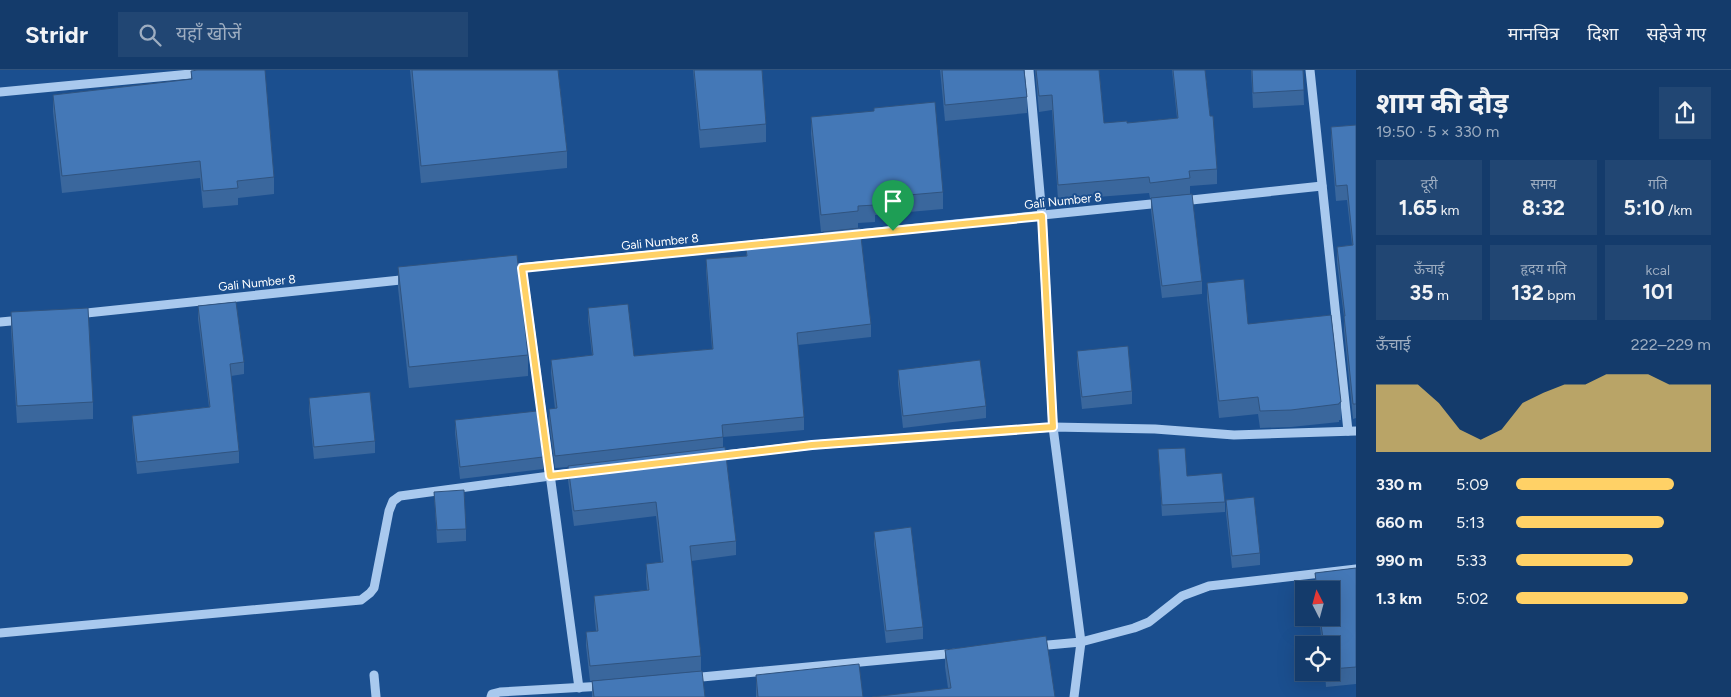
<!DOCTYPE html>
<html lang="hi">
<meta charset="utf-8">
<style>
:root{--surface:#143b6b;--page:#214673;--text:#f1f3f6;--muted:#9dadc1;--line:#33557e;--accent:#ffd166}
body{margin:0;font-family:Figtree,"Noto Sans Devanagari",sans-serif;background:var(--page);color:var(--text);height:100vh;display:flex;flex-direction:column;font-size:19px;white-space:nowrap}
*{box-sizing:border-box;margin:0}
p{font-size:16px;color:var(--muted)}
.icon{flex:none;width:28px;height:28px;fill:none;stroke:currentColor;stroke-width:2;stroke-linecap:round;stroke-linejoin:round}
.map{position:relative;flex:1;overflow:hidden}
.drawer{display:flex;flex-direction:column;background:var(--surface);width:375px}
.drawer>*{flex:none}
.needle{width:32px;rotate:354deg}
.buttons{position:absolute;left:1295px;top:511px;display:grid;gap:10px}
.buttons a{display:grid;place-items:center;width:45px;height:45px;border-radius:0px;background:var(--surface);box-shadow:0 5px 20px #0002,0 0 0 1px var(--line);font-size:25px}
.pin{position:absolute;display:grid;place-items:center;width:42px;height:42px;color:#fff;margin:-51px -21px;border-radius:50% 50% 50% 0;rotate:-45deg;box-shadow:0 0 5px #0007}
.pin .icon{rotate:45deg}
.round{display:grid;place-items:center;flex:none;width:52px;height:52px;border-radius:0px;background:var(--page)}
.overview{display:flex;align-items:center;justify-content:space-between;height:85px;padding:0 20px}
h1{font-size:28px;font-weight:700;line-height:38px}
.figures{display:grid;grid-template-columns:repeat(3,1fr);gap:8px;height:85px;padding:5px 20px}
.figures div{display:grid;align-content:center;border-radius:0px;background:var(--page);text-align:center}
.figures b{font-size:21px;font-weight:700}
.figures small{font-size:14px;font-weight:400}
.figures p{font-size:14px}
.chart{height:140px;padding:10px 20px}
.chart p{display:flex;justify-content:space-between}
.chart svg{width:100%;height:90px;margin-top:5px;fill:var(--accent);opacity:.7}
ul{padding:0 20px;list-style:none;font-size:16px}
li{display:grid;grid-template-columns:80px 60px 1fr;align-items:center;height:38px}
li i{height:12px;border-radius:6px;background:var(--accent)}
header{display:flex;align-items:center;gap:30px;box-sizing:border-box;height:70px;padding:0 25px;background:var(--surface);border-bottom:1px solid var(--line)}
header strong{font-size:24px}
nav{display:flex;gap:28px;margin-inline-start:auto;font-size:18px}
.search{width:350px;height:45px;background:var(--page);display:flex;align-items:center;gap:12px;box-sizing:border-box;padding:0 18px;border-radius:0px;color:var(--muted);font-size:19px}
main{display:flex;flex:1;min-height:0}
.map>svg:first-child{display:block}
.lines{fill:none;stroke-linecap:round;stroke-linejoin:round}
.minor{stroke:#a9c9ee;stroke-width:9}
.wall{fill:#3a679d}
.building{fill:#4478b7;stroke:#305480}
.route-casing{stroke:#fff;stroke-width:10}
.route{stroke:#ffd166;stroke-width:6}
.labels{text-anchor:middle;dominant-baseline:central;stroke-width:4;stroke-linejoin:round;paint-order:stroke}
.street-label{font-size:12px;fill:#fff;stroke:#1b4f8f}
</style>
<header>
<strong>Stridr</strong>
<div class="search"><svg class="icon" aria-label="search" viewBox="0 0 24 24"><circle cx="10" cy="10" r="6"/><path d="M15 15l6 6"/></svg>यहाँ खोजें</div>
<nav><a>मानचित्र</a><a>दिशा</a><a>सहेजे गए</a></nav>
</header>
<main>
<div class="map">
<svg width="1356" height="627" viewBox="0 0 1356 627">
<rect width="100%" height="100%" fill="#1b4f8f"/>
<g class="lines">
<g class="minor">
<path d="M1029 0 1042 146 1053 357 1081 572 1074 627"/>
<path d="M1310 0 1348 361"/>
<path d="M0 22 201 3"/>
<path d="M1182 131 1322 116"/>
<path d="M848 165 1161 133"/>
<path d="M522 198 579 618"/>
<path d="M507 199 833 167"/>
<path d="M77 244 410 209"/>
<path d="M0 252 22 250"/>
<path d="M715 386 812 375 1053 357 1155 359 1234 365 1356 361"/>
<path d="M0 563 361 530 370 523 374 518 389 441 393 431 400 426 580 402"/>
<path d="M1037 576 1081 572 1134 558 1149 552 1182 526 1209 516 1356 499"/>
<path d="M374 605 376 627"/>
<path d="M691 608 957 583"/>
<path d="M491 627 492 624 500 622 604 616"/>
</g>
</g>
<g class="wall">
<path d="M410 0H558L567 81V98L421 113Z"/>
<path d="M693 0H762L766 54V72L700 78Z"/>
<path d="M940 0H1024L1027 27V43L945 51Z"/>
<path d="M1035 0H1099L1104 53H1127L1177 48 1172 0H1205L1210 46 1217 99V114L1190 116V124L1150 128 1149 123 1058 130 1052 40 1039 42Z"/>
<path d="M1251 0H1303L1304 35 1253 38Z"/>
<path d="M191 1 274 107V124L238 128V135L203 138 200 108 62 123 53 42V25L191 9Z"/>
<path d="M811 47 943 122V139L875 145V152L858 153V158L821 162 811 64Z"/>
<path d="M1356 55V348L1353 349 1344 260V247L1337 192V177L1352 175 1347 130 1336 131 1331 72V57Z"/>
<path d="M1151 128 1202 211V224L1162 228 1151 141Z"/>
<path d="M823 162 871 254V267L798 275 804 347V360L723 367V377L736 471V485L691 491 701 586V601L590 611 586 576V562L596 561 594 541V526L647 520 646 509V494L661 492 656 446 574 456 568 410V397L555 398 549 352V339H555L551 303V290L592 285 588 250V238L634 286 712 279 706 201V189L746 186V179L823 171Z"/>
<path d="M398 197 528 285V306L409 318 398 218Z"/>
<path d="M1207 213 1248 254 1341 332V350H1339V352L1291 357 1260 358 1258 344 1219 348 1207 230Z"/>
<path d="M198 236 244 292V304L231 306 239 381V393L137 404 132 358V346L209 337 198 249Z"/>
<path d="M11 242 93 332V349L17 353 11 260Z"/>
<path d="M1077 281 1132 321V334L1082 339 1077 293Z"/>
<path d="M898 300 986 336V348L903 358 898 313Z"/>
<path d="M309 328 375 371V383L314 389 309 340Z"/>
<path d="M455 350 543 387V399L460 409 455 363Z"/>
<path d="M1158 379 1187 406 1225 432V442L1162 446Z"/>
<path d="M434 422 466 459V471L437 473Z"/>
<path d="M1226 430 1260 483V495L1232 498 1226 443Z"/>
<path d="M874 462 923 557V569L886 573 874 474Z"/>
<path d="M1356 498V614L1326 617 1325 602H1331V575H1322L1319 548H1331V520H1315V503Z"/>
<path d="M945 580 1055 627 948 618 945 597Z"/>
<path d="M756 605 863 627H756Z"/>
<path d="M592 611 705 627H592Z"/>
</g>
<g class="building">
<path d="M198 0H265L274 107 237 111 238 118 203 121 200 91 62 106 53 25 192 9 191 1Z"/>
<path d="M412 0H558L567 81 421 96Z"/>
<path d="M694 0H762L766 54 700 60Z"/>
<path d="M942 0H1024L1027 27 945 35Z"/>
<path d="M1036 0H1099L1104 53 1127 51V53L1178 48 1173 0H1205L1210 46H1213L1217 99 1189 101 1190 108 1150 113 1149 107 1058 115 1052 25 1039 26Z"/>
<path d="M1252 0H1303L1304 20 1253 23Z"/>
<path d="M935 32 943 122 874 128 875 135 858 136V141L821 145 811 47 874 41V38Z"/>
<path d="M1356 55V334H1353L1344 246H1345L1337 177 1353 175 1347 115 1336 116 1331 57Z"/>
<path d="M1192 124 1202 211 1162 216 1151 128Z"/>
<path d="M860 158 871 254 797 263 804 347 722 355 723 367 555 386 549 339 557 338 551 290 593 285 588 238 628 234 634 286 713 279 706 189 747 186 746 179 824 171 823 162Z"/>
<path d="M517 185 528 285 409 297 398 197Z"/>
<path d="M1244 209 1248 254 1331 245 1341 332 1339 333V334L1291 340 1260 341 1258 327 1219 331 1207 213Z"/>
<path d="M236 232 244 292 230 294 239 381 137 392 132 346 210 337 198 236Z"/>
<path d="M88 238 93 332 17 336 11 242Z"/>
<path d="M1128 276 1132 321 1082 327 1077 281Z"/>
<path d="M980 290 986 336 903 346 898 300Z"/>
<path d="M370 322 375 371 314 377 309 328Z"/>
<path d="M537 341 543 387 460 397 455 350Z"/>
<path d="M725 377 736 471 690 476 701 586 590 596 586 562 598 561 594 526 649 520 646 494 663 492 656 432 574 441 568 396Z"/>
<path d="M1185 378 1187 406 1222 403 1225 432 1162 435 1158 379Z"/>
<path d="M464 420 466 459 437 460 434 422Z"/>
<path d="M1254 427 1260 483 1232 486 1226 430Z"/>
<path d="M911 457 923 557 886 561 874 462Z"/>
<path d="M1356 498V597L1331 599V575H1324L1320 548H1331V520H1317L1315 503Z"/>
<path d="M1046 566 1055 627H872L951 618 945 580Z"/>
<path d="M859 594 863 627H758L756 605Z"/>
<path d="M702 601 705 627H594L592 611Z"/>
</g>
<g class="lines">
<defs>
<path id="route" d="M1042 146 1053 357 812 375 550 406 522 198Z"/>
</defs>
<use href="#route" class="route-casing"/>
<use href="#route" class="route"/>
</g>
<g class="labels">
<g class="street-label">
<text transform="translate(1063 131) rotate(-6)">Gali Number 8</text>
<text transform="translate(660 172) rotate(-6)">Gali Number 8</text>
<text transform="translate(257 213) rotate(-6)">Gali Number 8</text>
</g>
</g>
</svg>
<div class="buttons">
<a><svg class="needle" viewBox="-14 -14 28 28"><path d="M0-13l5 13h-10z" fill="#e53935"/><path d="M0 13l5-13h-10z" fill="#9dadc1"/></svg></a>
<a><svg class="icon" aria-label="locate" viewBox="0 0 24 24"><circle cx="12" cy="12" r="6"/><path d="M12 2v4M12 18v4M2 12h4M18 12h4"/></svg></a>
</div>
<div class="pin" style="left:893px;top:161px;background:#1e9e55"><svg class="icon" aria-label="arrive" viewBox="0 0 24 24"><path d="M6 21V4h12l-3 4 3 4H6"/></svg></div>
</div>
<section class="drawer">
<div class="overview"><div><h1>शाम की दौड़</h1><p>19:50 · 5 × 330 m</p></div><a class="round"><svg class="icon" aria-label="share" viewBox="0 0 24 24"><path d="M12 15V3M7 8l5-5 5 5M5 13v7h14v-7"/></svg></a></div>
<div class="figures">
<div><p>दूरी</p><b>1.65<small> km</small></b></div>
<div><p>समय</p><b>8:32</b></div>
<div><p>गति</p><b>5:10<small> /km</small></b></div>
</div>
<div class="figures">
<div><p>ऊँचाई</p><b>35<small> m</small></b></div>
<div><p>हृदय गति</p><b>132<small> bpm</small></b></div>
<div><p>kcal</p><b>101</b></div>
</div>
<div class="chart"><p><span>ऊँचाई</span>222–229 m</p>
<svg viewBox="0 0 160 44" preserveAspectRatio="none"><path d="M0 44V11L10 11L20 11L30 20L40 33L50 38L60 33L70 20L80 15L90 11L100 11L110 6L120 6L130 6L140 11L150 11L160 11V44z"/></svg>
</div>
<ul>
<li><b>330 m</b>5:09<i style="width:81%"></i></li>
<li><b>660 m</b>5:13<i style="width:76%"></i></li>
<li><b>990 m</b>5:33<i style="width:60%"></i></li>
<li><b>1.3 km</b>5:02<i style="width:88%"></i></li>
</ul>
</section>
</main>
